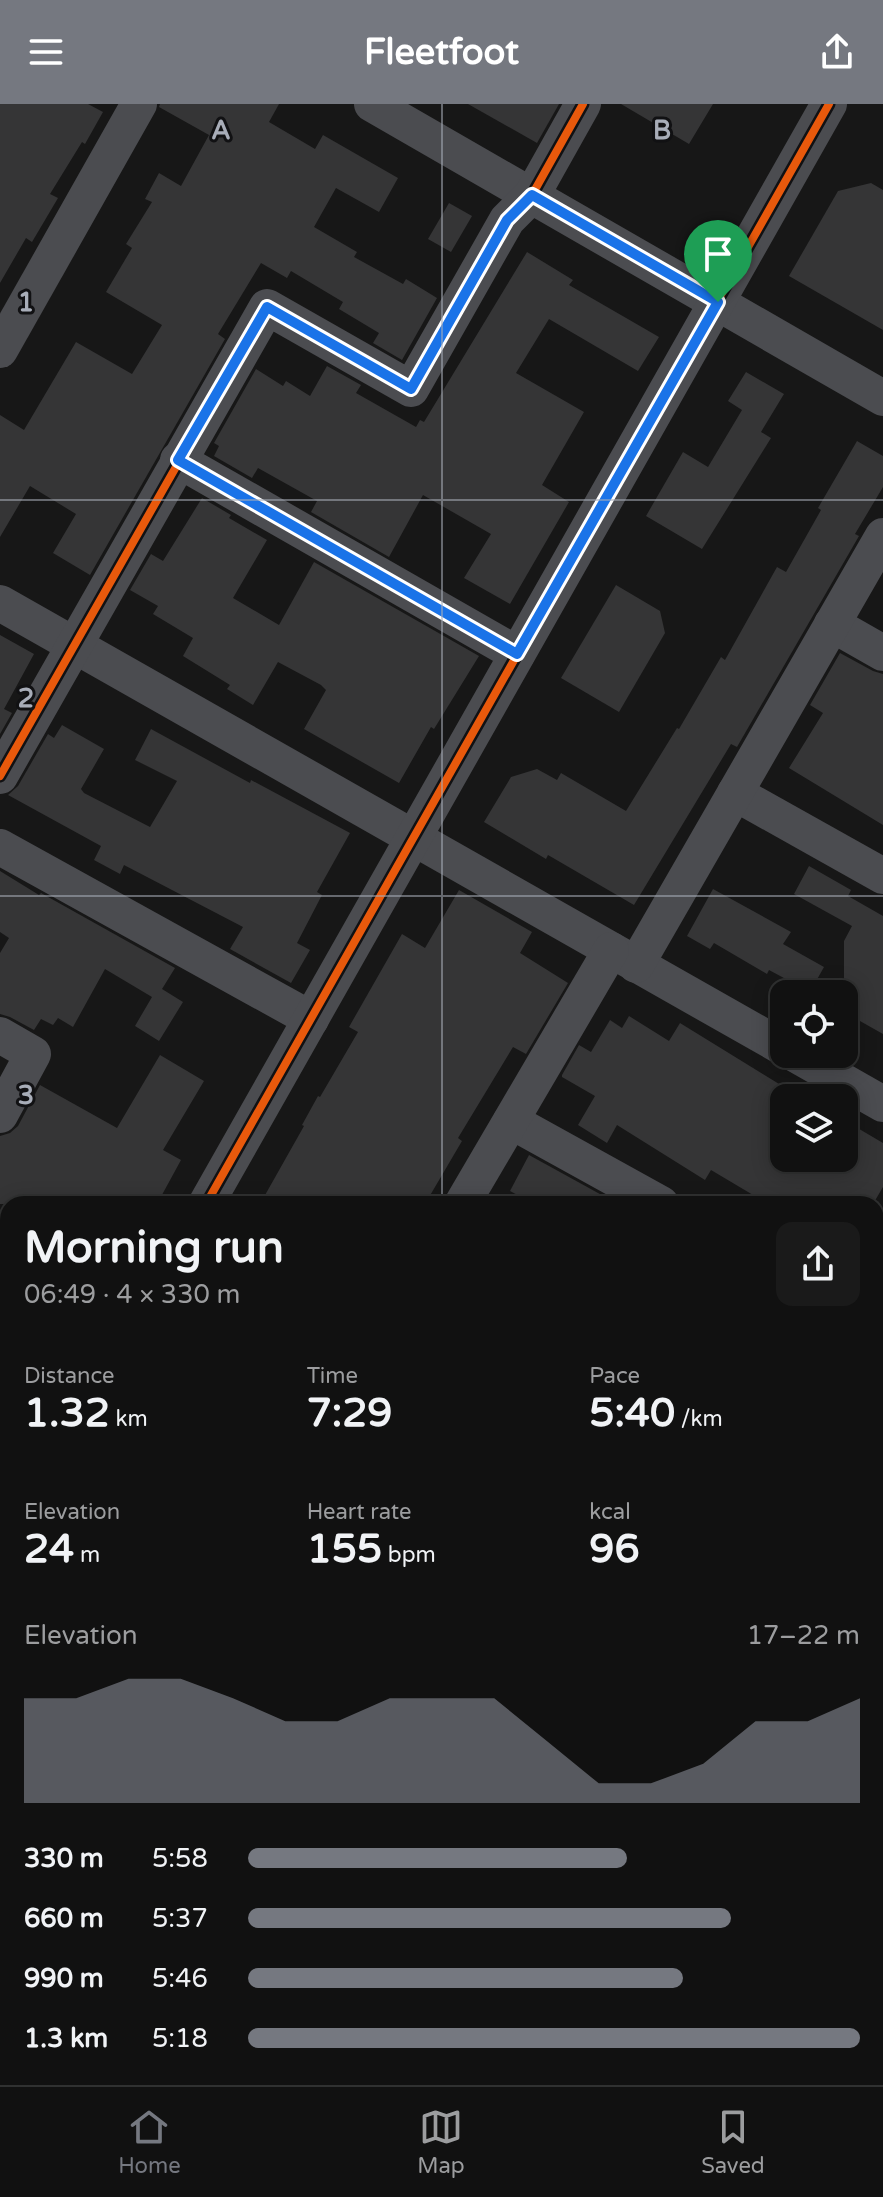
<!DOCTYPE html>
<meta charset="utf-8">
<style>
:root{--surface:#111;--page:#1a1a1a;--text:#f1f3f6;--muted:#9c9d9f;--line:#303131;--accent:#757880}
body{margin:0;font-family:"Varela Round",sans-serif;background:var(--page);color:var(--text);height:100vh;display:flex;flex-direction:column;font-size:30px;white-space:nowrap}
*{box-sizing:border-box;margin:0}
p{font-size:26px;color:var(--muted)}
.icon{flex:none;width:44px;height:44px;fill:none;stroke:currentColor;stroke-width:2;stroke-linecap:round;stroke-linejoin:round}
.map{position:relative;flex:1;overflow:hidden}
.details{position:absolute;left:0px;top:1092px;width:884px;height:890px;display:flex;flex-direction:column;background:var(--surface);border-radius:24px 24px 0 0;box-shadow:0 4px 20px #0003,0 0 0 2px var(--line)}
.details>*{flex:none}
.tools{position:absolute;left:770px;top:876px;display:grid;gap:16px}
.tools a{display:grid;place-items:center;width:88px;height:88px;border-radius:16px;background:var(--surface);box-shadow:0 4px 20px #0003,0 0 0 2px var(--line);font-size:40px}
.pin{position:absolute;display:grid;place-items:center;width:68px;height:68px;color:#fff;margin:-82px -34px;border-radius:50% 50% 50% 0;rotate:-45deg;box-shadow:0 0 8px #0007}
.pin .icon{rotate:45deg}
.round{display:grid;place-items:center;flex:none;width:84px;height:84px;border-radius:16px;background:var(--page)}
.overview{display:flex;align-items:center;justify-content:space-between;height:136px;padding:0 24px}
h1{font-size:44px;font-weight:800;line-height:60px}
.metrics{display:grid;grid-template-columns:repeat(3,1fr);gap:12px;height:136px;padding:8px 24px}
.metrics div{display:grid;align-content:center}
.metrics b{font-size:40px;font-weight:800}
.metrics small{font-size:22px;font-weight:400}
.metrics p{font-size:22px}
.chart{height:224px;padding:16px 24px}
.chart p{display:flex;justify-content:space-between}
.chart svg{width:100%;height:144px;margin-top:8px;fill:var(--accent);opacity:.7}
ul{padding:0 24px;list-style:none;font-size:26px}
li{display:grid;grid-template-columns:128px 96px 1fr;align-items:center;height:60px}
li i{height:20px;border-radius:10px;background:var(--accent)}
header{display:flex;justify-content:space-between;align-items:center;height:104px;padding:0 24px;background:var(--accent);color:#fff;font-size:36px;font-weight:800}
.tab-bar{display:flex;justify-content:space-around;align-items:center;height:112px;border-top:2px solid var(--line);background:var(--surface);font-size:22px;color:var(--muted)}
.tab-bar a{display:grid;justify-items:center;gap:4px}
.tab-bar .active{color:var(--accent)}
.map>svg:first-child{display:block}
.building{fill:#353536}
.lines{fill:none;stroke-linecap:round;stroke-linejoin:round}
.minor{stroke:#4b4c50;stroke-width:36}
.cycleway-casing{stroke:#111113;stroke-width:13}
.cycleway{stroke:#e8590c;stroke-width:8}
.route-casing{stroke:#fff;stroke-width:16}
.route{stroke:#1a73e8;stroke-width:10}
.grid{fill:none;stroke:#a8adb8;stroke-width:2;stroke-opacity:0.55}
.grid-label{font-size:26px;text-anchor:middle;font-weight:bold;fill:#a8adb8;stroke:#111113;stroke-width:6;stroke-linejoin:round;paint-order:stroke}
</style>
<header><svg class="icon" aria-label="menu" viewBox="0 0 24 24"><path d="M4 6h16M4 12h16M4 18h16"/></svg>Fleetfoot<svg class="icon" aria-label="share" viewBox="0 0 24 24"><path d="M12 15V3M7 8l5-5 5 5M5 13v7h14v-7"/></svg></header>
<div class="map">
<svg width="883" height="1981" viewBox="0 0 883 1981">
<rect width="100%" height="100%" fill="#171717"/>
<g class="building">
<path d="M0 0H88L103 8 85 40 82 38 50 90 58 94 32 138 26 134 0 179Z"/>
<path d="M160 0H279L269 18 315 45 323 31 398 74 379 108 336 84 314 123 357 148 354 153 403 180 406 175 437 194 402 256 373 239 379 229 339 205 343 198 291 167 287 174 261 159 218 230 225 235 90 471 53 449 76 410 30 382 0 433V311L24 326 76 238 132 270 162 221 106 188 132 144 126 140 152 98 145 95 159 69 181 82 209 31 159 3Z"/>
<path d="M468 0H559L537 39Z"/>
<path d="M621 0H713L689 40Z"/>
<path d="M871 79 883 86V226L789 172 838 87Z"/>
<path d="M449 99 472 112 451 148 428 135Z"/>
<path d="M527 148 573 176 569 181 659 233 638 267 549 215 516 269 584 308 542 381 569 398 510 500 464 474 491 430 423 391 389 453 311 408 317 397 258 364 252 374 214 352 219 342 214 339 256 265 283 282 286 277 310 292 327 262 361 281 356 289 416 323 420 316 424 318Z"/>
<path d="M746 268 784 290 761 328 771 334 702 445 646 412 683 348 708 363 742 306 728 297Z"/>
<path d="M857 337 883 352V383L855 430 859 432 737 643 731 640 634 801 548 751 546 755 484 718 511 673 537 665 557 676 561 669 626 707 677 624 679 625 721 553 725 556 777 463 786 468 821 406 818 404Z"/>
<path d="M202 394 231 411 229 414 267 436 233 494 279 521 314 458 479 552 434 625 431 623 399 679 304 625 326 586 321 581 278 558 253 601 227 585 230 581 183 552 193 534 153 510 158 502 130 486 151 450 163 457Z"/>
<path d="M616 481 660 507 665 529 619 608 561 574Z"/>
<path d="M0 531 34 550 4 605 12 609 0 630Z"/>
<path d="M840 549 873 567 883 570V721L789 664 823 609 810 601Z"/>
<path d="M62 621 104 645 81 685 84 689 150 723 177 677 135 656 151 625 250 679 251 676 350 729 317 788 322 791 297 839 310 846 291 879 230 845 243 823 124 761 120 770 94 756 101 742 8 691 18 682 48 630 54 634Z"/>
<path d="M809 762 851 786 848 792 883 812V930L844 908V837L852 822 794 790Z"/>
<path d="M0 767 39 791 41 789 175 864 162 885 183 898 159 937 135 922 152 893 105 865 73 923 58 914 53 921 41 915 34 926 10 913 0 910V849L9 834 0 828Z"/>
<path d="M713 785 791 828 783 840 824 863 810 888 769 866 767 870 714 839 710 845 687 832Z"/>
<path d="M459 786 532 828 520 849 568 879 526 950 513 943 458 1034 462 1037 425 1100H260L304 1022 302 1021 318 992 320 993 358 928 349 923 402 830 425 844Z"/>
<path d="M629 912 669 937 680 919 784 983V1054H844V1016L883 1039V1083L873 1100H768L711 1066 705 1076 617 1021 607 1039 578 1021 595 992 562 973V971L579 941 591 948 610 916 622 924Z"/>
<path d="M160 951 204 977 163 1046 181 1056 157 1100H0V1032L10 1029 18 1022 40 981 117 1024Z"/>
<path d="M529 1051 618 1100H534L510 1087Z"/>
</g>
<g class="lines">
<g class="minor">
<path d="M372 0 883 294"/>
<path d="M0 246 139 0"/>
<path d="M178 356 517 550"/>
<path d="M0 499 784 944"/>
<path d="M832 520 883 549"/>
<path d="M0 672 267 203 411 285 507 116 532 91 583 0"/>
<path d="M735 689 883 772"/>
<path d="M0 743 311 915"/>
<path d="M636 861 883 432"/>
<path d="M0 931 33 950 0 1011"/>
<path d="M795 950 883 1000"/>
<path d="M511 1017 661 1100"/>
<path d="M206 1100 829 0"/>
<path d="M462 1100 611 846"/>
<path d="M876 1162 883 1150"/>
<path d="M0 1200 8 1205"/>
<path d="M876 1220 883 1224"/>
<path d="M876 1434 883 1438"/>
<path d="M0 1464 8 1450"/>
<path d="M876 1694 883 1698"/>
<path d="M0 1906 8 1892"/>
<path d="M0 1945 8 1949"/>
<path d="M876 1972 883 1976"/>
<path d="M51 1974 63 1981"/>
<path d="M467 1974 480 1981"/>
<path d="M405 1981 409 1974"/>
</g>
<defs>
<g id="cycleway">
<path d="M0 672 267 203 411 285 507 116 532 91 583 0"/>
<path d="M206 1100 829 0"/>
</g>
</defs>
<use href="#cycleway" class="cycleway-casing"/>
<use href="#cycleway" class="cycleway"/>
</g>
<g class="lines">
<defs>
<path id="route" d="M532 91 718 198 517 550 178 356 267 203 411 285 507 116Z"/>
</defs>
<use href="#route" class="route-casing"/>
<use href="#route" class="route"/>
</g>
<path class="grid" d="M442 0V1100M0 396H883M0 792H883M0 1189H8M876 1189H883M0 1585H8M876 1585H883M442 1974V1981"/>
<g class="grid-label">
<text x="221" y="35">A</text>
<text x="662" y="35">B</text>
<text x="26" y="207">1</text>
<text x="26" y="603">2</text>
<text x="26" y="1000">3</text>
</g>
</svg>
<div class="tools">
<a><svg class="icon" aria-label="locate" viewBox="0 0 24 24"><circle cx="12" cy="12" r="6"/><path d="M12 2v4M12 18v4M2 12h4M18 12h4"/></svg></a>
<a><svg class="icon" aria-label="layers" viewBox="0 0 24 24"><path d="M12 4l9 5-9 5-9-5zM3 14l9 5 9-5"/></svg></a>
</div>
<div class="pin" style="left:718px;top:198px;background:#1e9e55"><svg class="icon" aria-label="arrive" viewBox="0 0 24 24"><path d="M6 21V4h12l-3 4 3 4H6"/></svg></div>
<section class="details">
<div class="overview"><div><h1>Morning run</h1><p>06:49 · 4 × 330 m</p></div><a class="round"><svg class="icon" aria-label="share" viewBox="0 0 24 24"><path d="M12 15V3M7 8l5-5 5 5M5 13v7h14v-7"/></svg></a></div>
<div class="metrics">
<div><p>Distance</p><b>1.32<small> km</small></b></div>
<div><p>Time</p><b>7:29</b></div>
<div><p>Pace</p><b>5:40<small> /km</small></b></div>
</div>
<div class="metrics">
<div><p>Elevation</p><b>24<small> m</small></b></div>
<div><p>Heart rate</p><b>155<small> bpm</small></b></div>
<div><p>kcal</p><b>96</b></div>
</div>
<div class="chart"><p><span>Elevation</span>17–22 m</p>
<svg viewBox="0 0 160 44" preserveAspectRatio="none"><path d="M0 44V12L10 12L20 6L30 6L40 12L50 19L60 19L70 12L80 12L90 12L100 25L110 38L120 38L130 32L140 19L150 19L160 12V44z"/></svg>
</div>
<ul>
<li><b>330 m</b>5:58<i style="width:62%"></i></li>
<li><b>660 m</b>5:37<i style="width:79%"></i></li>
<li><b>990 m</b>5:46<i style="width:71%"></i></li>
<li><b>1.3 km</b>5:18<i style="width:100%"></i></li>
</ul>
</section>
</div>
<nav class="tab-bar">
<a class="active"><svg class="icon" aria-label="home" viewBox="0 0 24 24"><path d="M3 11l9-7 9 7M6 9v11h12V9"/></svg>Home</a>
<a><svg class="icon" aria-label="map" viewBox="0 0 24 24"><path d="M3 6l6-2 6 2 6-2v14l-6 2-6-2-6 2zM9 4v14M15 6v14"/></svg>Map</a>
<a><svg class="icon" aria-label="saved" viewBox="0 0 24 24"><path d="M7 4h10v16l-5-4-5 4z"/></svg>Saved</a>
</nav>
